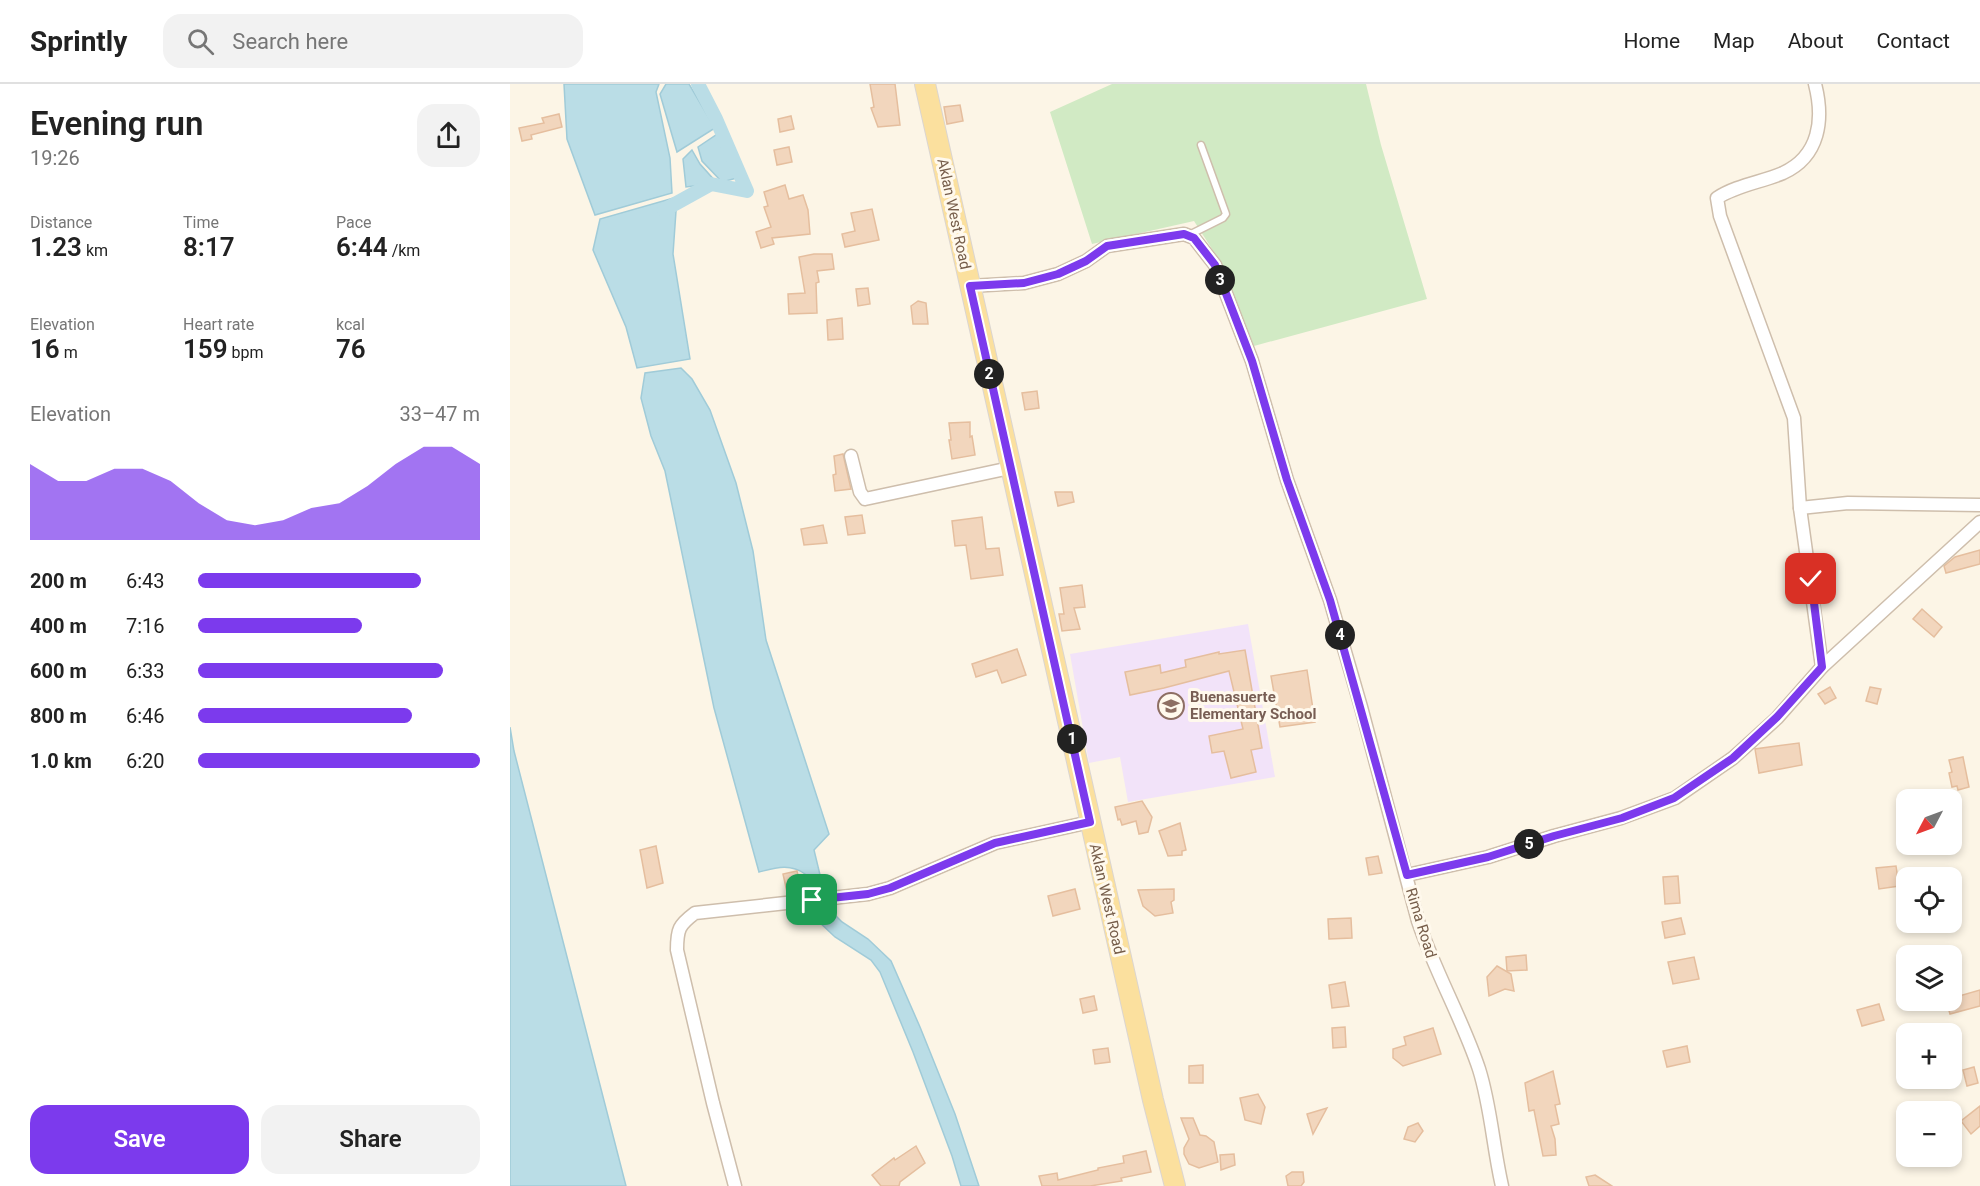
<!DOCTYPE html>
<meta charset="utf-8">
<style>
:root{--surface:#fff;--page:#f2f2f2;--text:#222;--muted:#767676;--line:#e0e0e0;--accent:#7c3aed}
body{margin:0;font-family:Roboto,sans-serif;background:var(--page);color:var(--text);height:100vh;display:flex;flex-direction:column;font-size:22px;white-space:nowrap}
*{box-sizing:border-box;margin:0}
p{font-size:20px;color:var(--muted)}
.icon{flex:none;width:33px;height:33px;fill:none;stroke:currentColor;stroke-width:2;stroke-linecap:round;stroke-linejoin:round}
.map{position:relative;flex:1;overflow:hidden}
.details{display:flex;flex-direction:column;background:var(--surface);width:510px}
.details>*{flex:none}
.needle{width:39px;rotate:229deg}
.fabs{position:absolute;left:1386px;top:705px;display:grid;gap:12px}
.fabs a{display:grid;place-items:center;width:66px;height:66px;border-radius:12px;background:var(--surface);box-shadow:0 3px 9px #0003;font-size:30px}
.pin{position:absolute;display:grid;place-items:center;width:51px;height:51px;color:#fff;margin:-26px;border-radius:12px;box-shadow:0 3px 9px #0006}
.km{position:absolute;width:30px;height:30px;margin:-15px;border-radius:50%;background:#222;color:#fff;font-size:16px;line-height:30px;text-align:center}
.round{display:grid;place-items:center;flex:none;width:63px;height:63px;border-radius:18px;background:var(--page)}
.overview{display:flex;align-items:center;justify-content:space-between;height:102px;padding:0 30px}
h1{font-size:33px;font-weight:600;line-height:45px}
.stats{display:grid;grid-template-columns:repeat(3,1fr);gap:9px;height:102px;padding:6px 30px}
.stats div{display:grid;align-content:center}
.stats b{font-size:26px;font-weight:600}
.stats small{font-size:16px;font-weight:400}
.stats p{font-size:16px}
.chart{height:168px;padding:12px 30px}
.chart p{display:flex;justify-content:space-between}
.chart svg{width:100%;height:108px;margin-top:6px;fill:var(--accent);opacity:.7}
.button{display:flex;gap:12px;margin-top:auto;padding:12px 30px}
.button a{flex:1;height:69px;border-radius:18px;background:var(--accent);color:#fff;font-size:24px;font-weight:600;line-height:69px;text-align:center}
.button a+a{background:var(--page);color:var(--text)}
ul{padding:0 30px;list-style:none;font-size:20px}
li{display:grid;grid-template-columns:96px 72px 1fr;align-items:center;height:45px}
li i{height:15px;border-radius:8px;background:var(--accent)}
header{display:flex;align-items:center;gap:36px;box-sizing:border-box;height:84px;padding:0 30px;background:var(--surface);border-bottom:2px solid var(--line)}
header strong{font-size:28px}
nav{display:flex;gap:33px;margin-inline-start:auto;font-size:21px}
.search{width:420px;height:54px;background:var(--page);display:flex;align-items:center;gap:15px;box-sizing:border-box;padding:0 21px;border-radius:18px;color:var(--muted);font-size:22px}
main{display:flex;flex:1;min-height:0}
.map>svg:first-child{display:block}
.education{fill:#f2e3f9}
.green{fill:#d1eac4}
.water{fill:#badde6;stroke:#a0cbd8;stroke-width:1.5}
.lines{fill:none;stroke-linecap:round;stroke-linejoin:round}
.canal{stroke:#badde6;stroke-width:14}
.building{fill:#f2d6bd;stroke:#e5be9e;stroke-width:1.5}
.service-casing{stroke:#cebeac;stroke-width:9}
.minor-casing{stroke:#cebeac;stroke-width:15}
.primary-casing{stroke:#dbd5d0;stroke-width:22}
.service{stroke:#fff;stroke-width:6}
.minor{stroke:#fff;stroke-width:12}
.primary{stroke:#fbe09e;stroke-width:20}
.route-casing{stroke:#fff;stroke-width:12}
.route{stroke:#7c3aed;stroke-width:8}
.labels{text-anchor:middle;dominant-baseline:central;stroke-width:6;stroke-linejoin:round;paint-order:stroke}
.street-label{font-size:15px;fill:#765d4a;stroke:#fff9ed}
.education-label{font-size:15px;font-weight:bold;fill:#785e54;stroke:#fff9ed;text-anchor:start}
</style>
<header>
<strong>Sprintly</strong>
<div class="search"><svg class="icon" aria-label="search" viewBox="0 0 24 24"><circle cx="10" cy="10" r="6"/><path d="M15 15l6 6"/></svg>Search here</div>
<nav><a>Home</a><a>Map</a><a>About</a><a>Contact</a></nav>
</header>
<main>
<section class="details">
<div class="overview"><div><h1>Evening run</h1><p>19:26</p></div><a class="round"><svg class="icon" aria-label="share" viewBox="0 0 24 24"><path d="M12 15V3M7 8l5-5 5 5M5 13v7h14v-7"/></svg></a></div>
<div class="stats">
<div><p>Distance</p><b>1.23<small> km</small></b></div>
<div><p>Time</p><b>8:17</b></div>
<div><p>Pace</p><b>6:44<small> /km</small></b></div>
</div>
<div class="stats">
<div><p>Elevation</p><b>16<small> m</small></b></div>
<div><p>Heart rate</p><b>159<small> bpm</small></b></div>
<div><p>kcal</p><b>76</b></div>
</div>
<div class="chart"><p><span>Elevation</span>33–47 m</p>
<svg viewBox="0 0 160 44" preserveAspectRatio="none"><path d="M0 44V13L10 20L20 20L30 15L40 15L50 20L60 29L70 36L80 38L90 36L100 31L110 29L120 22L130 13L140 6L150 6L160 13V44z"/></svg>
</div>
<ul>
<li><b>200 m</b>6:43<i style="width:79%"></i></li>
<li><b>400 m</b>7:16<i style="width:58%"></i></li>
<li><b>600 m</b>6:33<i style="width:87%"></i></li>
<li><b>800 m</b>6:46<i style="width:76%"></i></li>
<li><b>1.0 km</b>6:20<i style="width:100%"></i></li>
</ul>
<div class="button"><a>Save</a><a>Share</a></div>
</section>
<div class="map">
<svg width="1470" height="1102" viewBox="0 0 1470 1102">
<rect width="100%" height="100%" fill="#fcf5e6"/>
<path class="education" d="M738 540 765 693 618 718 610 673 579 679 560 570Z"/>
<path class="green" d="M602 0H856L871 61 917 215 744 262 711 179 684 137 582 160 540 28Z"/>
<g class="water">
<path d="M54 0H149L146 8 160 74 162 109 85 131 57 55Z"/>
<path d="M156 0H179L205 44 167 68 150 10Z"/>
<path d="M209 49 227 94 212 98 192 77 188 63Z"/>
<path d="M182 66 190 80 207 99 176 103 173 75Z"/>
<path d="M167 113 163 170 180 275 127 284 116 243 83 166 90 135Z"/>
<path d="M171 284 182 295 200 326 226 399 243 467 256 556 319 750 304 766 318 824 332 838 358 855 381 877 410 943 445 1030 469 1102H451L442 1072 403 968 370 888 361 876 325 853 306 835 295 790C280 779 265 784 249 788L204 624 155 387 141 352 131 314 135 289Z"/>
<path d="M0 643 4 667 116 1102H0Z"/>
</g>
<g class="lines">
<path class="canal" d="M154 126 201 100 237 107 206 35 188 0"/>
</g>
<g class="building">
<path d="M360 0H385L390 41 368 43 361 24 364 23Z"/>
<path d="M450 21 453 37 437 40 434 23Z"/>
<path d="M49 30 52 43 21 51 22 55 12 57 9 44 34 39 32 34Z"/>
<path d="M281 32 284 45 270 48 268 35Z"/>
<path d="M279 63 282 78 267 81 264 66Z"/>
<path d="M275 101 279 115 293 111 298 126 300 150 262 154 264 160 251 164 246 148 261 143 254 123 258 122 254 108Z"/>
<path d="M362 125 369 156 335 163 332 150 345 147 341 129Z"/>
<path d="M304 170H322L324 185 307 187 309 198 306 199 307 229 279 230 278 210 295 209 289 173Z"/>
<path d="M358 204 360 220 348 222 346 205Z"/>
<path d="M408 217 416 219 418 240H403L401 222Z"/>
<path d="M332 234 333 255 318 256 317 236Z"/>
<path d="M527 307 529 324 515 326 512 309Z"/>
<path d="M460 338V353L462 352 465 371 442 375 439 356H441L439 339Z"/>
<path d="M333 370 341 405 325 407 323 391 326 390 324 372Z"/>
<path d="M545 408H562L564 418 548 422Z"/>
<path d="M352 431 355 449 338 451 335 433Z"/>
<path d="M472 433 476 465 489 464 493 491 461 495 456 461 445 462 442 437Z"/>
<path d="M313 441 317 459 294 461 291 445Z"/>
<path d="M1470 466V480L1436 489 1434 482 1445 473Z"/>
<path d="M572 501 575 523 564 524 570 545 552 547 549 530H554L550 504Z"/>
<path d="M1412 525 1432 543 1424 553 1403 535Z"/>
<path d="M507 565 516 591 492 599 487 586 466 593 462 580Z"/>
<path d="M735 566 752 664 741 666 746 688 721 694 714 667 702 669 699 652 733 645 719 587 654 604 620 611 615 588 650 581 651 589 676 583 675 576 709 568V570Z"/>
<path d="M797 586 805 638 770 643 761 592Z"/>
<path d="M1320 603 1326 614 1315 620 1308 610Z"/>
<path d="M1360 603 1371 605 1367 620 1356 617Z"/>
<path d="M1289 659 1292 681 1249 689 1245 665Z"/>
<path d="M1453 673 1459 703 1448 706 1447 702 1442 703 1439 689 1442 688 1439 676Z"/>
<path d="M632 717 642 733 638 748 629 750 626 737 612 741 610 735 608 736 605 723Z"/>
<path d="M670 739 676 766 672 767V771L658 772 649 747Z"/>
<path d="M146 762 153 799 137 804 130 766Z"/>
<path d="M868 772 872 789 859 791 856 774Z"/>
<path d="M1386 782 1389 802 1369 805 1366 784Z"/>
<path d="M287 787 291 805 277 808 273 790Z"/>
<path d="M1168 792 1170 819 1155 820 1153 793Z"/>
<path d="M565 805 570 825 543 832 538 812Z"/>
<path d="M664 805V816L661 818 663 829 645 832 633 822 628 806Z"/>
<path d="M841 834 842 854 819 855 818 835Z"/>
<path d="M1171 834 1175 850 1155 854 1152 838Z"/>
<path d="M1016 871 1017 886 997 887 996 873Z"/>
<path d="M1184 873 1189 895 1163 900 1158 878Z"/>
<path d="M987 882 1001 890 1004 907 995 905 979 912 977 893Z"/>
<path d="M835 898 839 922 822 924 819 901Z"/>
<path d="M1470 906V922L1440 930 1436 916H1442V914Z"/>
<path d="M584 912 587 926 573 929 570 915Z"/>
<path d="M1369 920 1374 936 1352 942 1347 926Z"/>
<path d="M835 943 836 963 823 964 822 944Z"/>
<path d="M923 944 931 970 893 982 883 974V965L896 961 894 953Z"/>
<path d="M1177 962 1180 978 1157 983 1153 967Z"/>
<path d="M598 964 600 978 585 980 583 966Z"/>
<path d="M693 981V999H679V982Z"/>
<path d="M1464 983 1468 999 1457 1002 1453 986Z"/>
<path d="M1043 987 1050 1020 1045 1021 1049 1040 1041 1042 1045 1055 1046 1071 1033 1072 1024 1026 1019 1027 1015 999Z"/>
<path d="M748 1010 755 1023 751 1040 735 1036 730 1014Z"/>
<path d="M1470 1022V1042L1461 1050 1451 1037Z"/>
<path d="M817 1024 803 1050 797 1030Z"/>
<path d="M671 1034H683L690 1051 696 1052 704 1058 708 1078 689 1084 679 1080 674 1070V1064L679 1055Z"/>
<path d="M908 1039 913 1047 905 1058 894 1055 898 1043Z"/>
<path d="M406 1062 415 1079 390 1098 389 1102H371L362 1091 384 1074 385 1076Z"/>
<path d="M636 1067 641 1088 611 1094 612 1097 580 1102H532L529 1092 547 1089 548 1096 588 1086V1084L614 1079 613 1072Z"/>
<path d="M724 1070 725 1081 711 1086 710 1071Z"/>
<path d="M782 1088H793L794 1098 791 1102H778L776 1092Z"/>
<path d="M1085 1091 1102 1102H1079L1076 1093Z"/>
</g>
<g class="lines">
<defs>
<path id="service" d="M679 151 713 134 716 130 691 61"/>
<g id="minor">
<path d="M1305 0C1314 35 1310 72 1273 89 1252 98 1227 101 1207 114L1210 132 1284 334 1290 424 1312 583"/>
<path d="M460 202 514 199 548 190 576 177 597 162 674 150 684 154 705 181 742 277 777 396 820 516 851 623 908 837C925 888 952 934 969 985 981 1023 983 1063 992 1102"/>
<path d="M341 372 350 408 355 415 500 384"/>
<path d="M1290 424 1338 419 1470 421"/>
<path d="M897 791 978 773 1044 752 1111 734 1165 714 1223 674 1267 634 1312 583 1470 438"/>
<path d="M225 1102 203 1019 167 866C167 845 169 841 185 829L358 810 380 804 485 759 580 738"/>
</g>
<path id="primary" d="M415 0 643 1016 665 1102"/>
</defs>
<use href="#service" class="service-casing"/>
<use href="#minor" class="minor-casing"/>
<use href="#primary" class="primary-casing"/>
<use href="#service" class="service"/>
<use href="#minor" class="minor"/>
<use href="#primary" class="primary"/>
</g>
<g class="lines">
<defs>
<path id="route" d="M302 816 358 810 380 804 485 759 580 738 460 202 514 199 548 190 576 177 597 162 674 150 684 154 705 181 742 277 777 396 820 516 897 791 978 773 1044 752 1112 734 1164 714 1223 674 1267 633 1312 583 1301 495"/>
</defs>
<use href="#route" class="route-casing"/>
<use href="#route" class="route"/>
</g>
<defs>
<symbol id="school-ring" viewBox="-11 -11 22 22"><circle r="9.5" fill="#fff9ed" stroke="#8d6e63" stroke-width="1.5"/><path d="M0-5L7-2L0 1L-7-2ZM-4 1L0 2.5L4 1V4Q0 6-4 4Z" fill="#8d6e63"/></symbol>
</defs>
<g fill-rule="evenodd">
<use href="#school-ring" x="646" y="607" width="30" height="30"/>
</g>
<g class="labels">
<g class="street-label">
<text transform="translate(444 130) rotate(78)">Aklan West Road</text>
<text transform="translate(597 815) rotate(77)">Aklan West Road</text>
<text transform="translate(911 839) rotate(73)">Rima Road</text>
</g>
<g class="education-label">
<text x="680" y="613">Buenasuerte<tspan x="680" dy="17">Elementary School</tspan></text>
</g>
</g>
</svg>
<div class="fabs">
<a><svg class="needle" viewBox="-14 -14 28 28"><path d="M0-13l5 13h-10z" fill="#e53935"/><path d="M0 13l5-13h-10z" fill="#767676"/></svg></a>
<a><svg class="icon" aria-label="locate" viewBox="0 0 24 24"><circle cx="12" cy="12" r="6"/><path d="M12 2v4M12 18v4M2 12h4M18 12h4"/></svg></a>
<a><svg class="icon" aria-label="layers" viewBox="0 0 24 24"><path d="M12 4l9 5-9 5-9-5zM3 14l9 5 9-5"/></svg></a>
<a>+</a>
<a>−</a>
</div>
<div class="pin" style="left:302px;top:816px;background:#1e9e55"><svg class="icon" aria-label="arrive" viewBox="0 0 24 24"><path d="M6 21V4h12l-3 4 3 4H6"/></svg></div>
<div class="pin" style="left:1301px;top:495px;background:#d93025"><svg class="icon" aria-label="check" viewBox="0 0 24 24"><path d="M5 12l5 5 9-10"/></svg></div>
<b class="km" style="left:562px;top:655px">1</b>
<b class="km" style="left:479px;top:290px">2</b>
<b class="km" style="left:710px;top:196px">3</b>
<b class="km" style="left:830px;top:551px">4</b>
<b class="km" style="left:1019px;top:760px">5</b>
</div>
</main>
